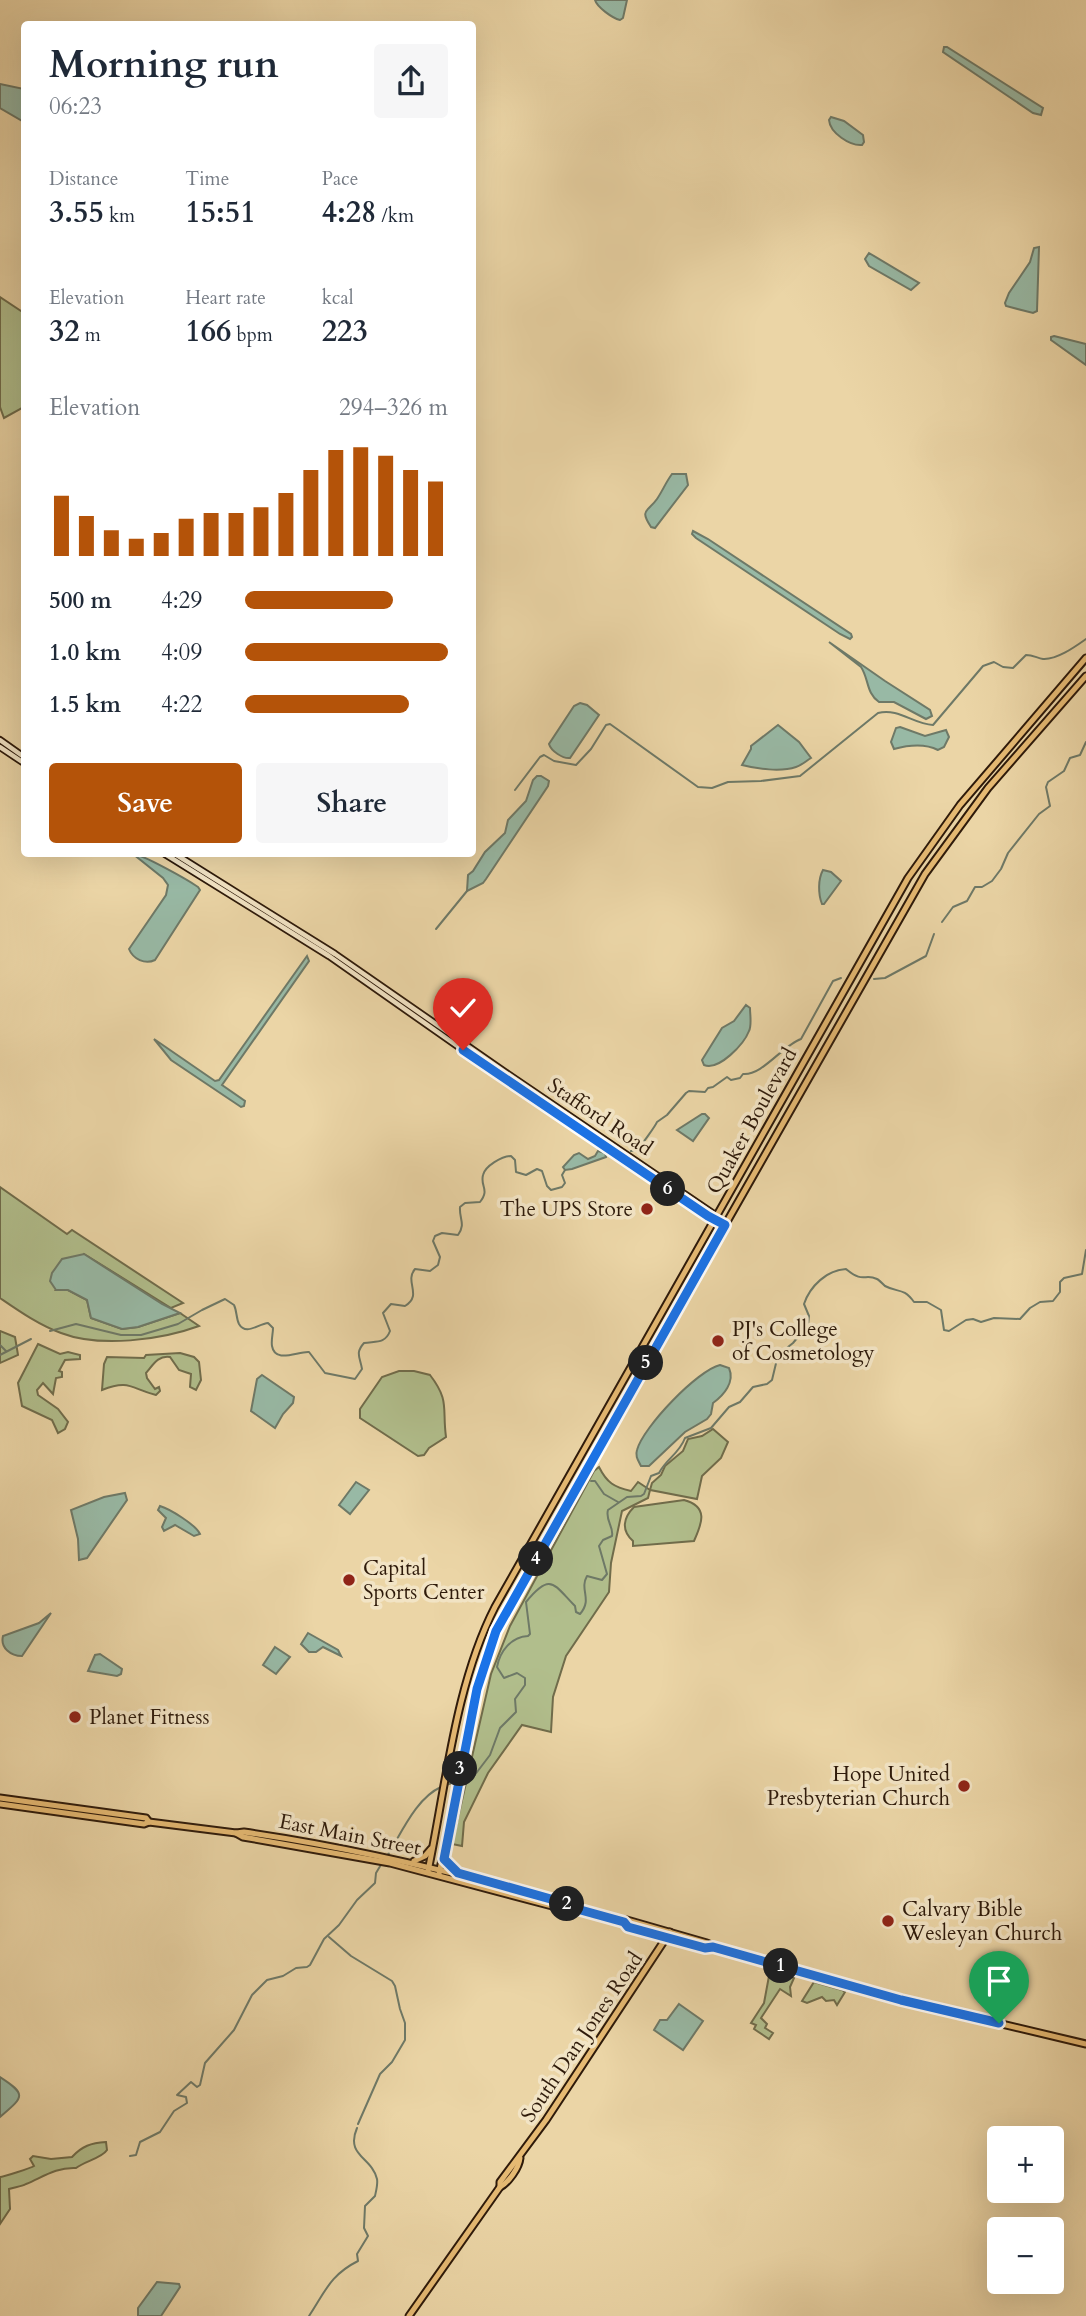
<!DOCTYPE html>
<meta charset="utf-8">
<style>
:root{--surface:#fff;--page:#f6f6f7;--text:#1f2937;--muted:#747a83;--accent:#b45309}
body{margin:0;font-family:Cardo,serif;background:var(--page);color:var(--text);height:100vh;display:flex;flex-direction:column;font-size:26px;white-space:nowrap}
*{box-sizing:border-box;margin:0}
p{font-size:23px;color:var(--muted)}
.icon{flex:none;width:38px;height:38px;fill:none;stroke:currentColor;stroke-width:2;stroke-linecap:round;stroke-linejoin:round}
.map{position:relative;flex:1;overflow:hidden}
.panel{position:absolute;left:21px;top:21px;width:455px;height:836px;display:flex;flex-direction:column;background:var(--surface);border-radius:7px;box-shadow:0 7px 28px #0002}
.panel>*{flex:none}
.fabs{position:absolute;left:987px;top:2126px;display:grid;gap:14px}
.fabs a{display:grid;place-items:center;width:77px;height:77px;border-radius:7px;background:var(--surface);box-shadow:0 7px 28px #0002;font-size:35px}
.pin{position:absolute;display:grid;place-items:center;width:60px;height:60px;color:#fff;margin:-72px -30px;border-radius:50% 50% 50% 0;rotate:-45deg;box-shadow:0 0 7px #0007}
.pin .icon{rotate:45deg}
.km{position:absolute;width:35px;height:35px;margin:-18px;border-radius:50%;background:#222;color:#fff;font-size:19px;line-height:35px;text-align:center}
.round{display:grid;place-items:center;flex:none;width:74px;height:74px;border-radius:7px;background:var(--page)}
.summary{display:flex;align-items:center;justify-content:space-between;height:119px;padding:0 28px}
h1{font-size:38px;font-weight:700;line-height:52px}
.figures{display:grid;grid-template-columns:repeat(3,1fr);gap:10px;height:119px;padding:7px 28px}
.figures div{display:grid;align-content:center}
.figures b{font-size:30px;font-weight:700}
.figures small{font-size:19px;font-weight:400}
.figures p{font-size:19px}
.chart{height:196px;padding:14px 28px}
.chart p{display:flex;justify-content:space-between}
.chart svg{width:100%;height:126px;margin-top:7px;stroke:var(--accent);stroke-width:6}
.primary-button{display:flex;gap:14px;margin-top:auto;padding:14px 28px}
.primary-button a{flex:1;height:80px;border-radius:7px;background:var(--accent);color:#fff;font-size:28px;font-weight:700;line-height:80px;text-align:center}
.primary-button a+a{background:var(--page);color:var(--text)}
ul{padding:0 28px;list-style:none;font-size:23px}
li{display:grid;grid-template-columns:112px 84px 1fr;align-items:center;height:52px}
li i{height:18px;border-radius:9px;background:var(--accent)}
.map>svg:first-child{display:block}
.green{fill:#b1be8c;stroke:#706c4b;stroke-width:2}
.water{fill:#98b9a5;stroke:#6e7967;stroke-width:2}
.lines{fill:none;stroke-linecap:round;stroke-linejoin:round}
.stream{stroke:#6e7967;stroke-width:2}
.secondary-casing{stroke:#2e1a0a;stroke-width:8}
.primary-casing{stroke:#2e1a0a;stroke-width:9}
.secondary{stroke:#f2e4c5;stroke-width:4.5}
.primary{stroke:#e6ba73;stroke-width:5}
.route-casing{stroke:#fff;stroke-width:14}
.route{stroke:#1a73e8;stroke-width:9}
.poi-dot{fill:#8f2418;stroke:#f2e4c5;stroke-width:2.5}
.labels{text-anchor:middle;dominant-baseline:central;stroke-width:7;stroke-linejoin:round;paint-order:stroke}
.street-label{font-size:21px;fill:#2e1a0a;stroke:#f2e4c5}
.poi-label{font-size:21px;fill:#2e1a0a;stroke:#f2e4c5;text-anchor:start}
</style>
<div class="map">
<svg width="1086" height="2316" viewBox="0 0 1086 2316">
<rect width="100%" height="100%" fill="#ebd5a6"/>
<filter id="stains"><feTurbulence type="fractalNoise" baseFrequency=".00286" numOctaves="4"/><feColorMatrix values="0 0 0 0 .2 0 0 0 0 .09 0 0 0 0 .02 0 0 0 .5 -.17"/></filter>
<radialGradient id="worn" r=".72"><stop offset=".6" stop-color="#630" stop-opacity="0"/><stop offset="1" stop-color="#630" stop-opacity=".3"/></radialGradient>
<g class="green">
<path d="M0 297 24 313V407L4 418 0 407Z"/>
<path d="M0 1187 67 1234 72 1230 183 1303 171 1308 84 1254 56 1290H68L87 1300 91 1318 122 1329 138 1327 180 1313 199 1326C161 1340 100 1348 61 1333 39 1325 19 1311 0 1298Z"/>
<path d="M0 1331 15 1337 18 1355 0 1363Z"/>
<path d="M38 1344 60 1354 68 1352 80 1355V1359L65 1360 59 1371 62 1372V1377L56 1378 53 1394 43 1383 37 1390 38 1395 58 1409 68 1422 65 1429 58 1433 52 1420 22 1406 18 1383Z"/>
<path d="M180 1353 194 1357 199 1362 201 1380 196 1390 190 1387 191 1374 179 1370 170 1357C158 1355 153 1365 146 1373L147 1378 155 1389 159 1387 160 1391 156 1395C131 1389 130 1379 102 1390L104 1364 107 1357 144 1358 146 1355Z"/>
<path d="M399 1371H414L430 1375C450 1401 442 1408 446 1437L429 1448 424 1455 418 1456 360 1418V1409L382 1377Z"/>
<path d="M713 1429 728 1442 721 1458 702 1476 697 1499 650 1490 648 1498 622 1511 611 1563 609 1592 566 1656 553 1697 551 1732 522 1725 488 1773 464 1822 462 1846 452 1844 491 1674 510 1626 594 1471 599 1467C607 1483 614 1487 631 1491L638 1482 650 1490 652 1483 661 1475 665 1466 683 1451 688 1439 702 1436Z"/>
<path d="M684 1500C710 1507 701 1525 694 1541L633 1546V1541C621 1530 623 1518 634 1507Z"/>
<path d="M772 1972H779L794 1978 790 1987 791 1996 780 1989 761 2018 767 2024 765 2028 773 2033 769 2039 754 2029 756 2025 751 2023 764 2003 769 1976Z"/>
<path d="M814 1982 842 1990 845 1992 837 2005 834 2000 826 2001 822 1997 807 2003 802 2001Z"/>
<path d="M106 2142 107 2150C102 2158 85 2161 76 2168 56 2167 43 2177 26 2184 21 2187 14 2187 9 2189L10 2209 0 2224V2177C3 2177 31 2168 34 2166L30 2159 33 2156 51 2159 72 2157C82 2146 91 2143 106 2142Z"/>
</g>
<g class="water">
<path d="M595 0H627L623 18 620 20C612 18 597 7 595 0Z"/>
<path d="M944 47H947L1043 108 1041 115 1033 113 943 52Z"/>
<path d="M0 84 24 89V122L0 108Z"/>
<path d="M831 117 844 121 863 135 864 142 862 145C850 146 830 133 829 120Z"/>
<path d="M1039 247 1037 311 1033 313 1006 306 1005 303 1009 293 1030 262 1034 248Z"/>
<path d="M869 253 919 283 911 290 869 266 865 259Z"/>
<path d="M1054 336 1086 344V365L1051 340V337Z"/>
<path d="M672 474H686L688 485 655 528 651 527C639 509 648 512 657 499 663 490 666 482 672 474Z"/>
<path d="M693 531 708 539 851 634 852 637 850 639 840 634 696 538 692 534Z"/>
<path d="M829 642 885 681 930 710 932 716 926 719 894 702H879C866 693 869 679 861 667Z"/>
<path d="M580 703 587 705 599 715 570 758C563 759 551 751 549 744L574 706Z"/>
<path d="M778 725 799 742 811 758C806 761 802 765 796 767 781 772 757 769 742 765L751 749V746Z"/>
<path d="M900 727 925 736 946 730 949 737 944 747 938 750C924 743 909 745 894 749L891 742 896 728Z"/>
<path d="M537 776H541L549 781 548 786 486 879 483 883 467 891 468 875 473 871 485 852 505 833 508 820 526 801 533 780Z"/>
<path d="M133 854C142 854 188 880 198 887L200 890 155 960C145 965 133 959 129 949L166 895 168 885 163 878Z"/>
<path d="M823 870 831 872 841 881 824 904H822C818 894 818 879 823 870Z"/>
<path d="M307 956 309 961 222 1085 245 1101 244 1106 241 1107 171 1060 154 1039 215 1081 219 1080Z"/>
<path d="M746 1005 750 1008C750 1015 752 1025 749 1031 744 1044 719 1071 704 1065L702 1060 722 1028 734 1021Z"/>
<path d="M702 1114H705L709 1118 693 1141 677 1130Z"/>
<path d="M598 1151 605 1153 606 1157 572 1169 565 1170 563 1167 574 1155 579 1153 588 1159 595 1156Z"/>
<path d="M84 1254 162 1304 180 1313 138 1327 122 1329 91 1318 87 1300 68 1290H56L50 1281 52 1273 62 1259Z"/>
<path d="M720 1365 729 1368C735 1382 724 1395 713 1403L711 1414 707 1419 685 1432 649 1466H641C638 1460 635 1456 637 1450 643 1427 698 1370 720 1365Z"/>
<path d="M262 1375 294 1397 293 1403 283 1414 275 1428 251 1411 257 1379Z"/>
<path d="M356 1482 369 1490 350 1514 339 1505Z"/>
<path d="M125 1493 127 1500 87 1558 79 1560 78 1539 71 1510 104 1497Z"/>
<path d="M160 1506C170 1509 196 1525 200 1534L194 1536 175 1525 164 1531 162 1527 166 1518 158 1510Z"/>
<path d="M51 1613 22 1656C11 1656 0 1648 3 1636L39 1623Z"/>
<path d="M308 1633 338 1650 341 1656 323 1647 316 1652H309L301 1644Z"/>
<path d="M275 1647 290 1657 276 1674 263 1665Z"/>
<path d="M100 1654 122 1669 121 1674 117 1676 88 1671 95 1655Z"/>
<path d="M679 2004 703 2021 683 2050 654 2030 660 2020H667Z"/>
<path d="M0 2077C28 2095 23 2097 0 2117Z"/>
<path d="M157 2282 179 2284 180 2287 161 2316H138V2308Z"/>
</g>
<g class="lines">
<g class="stream">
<path d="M515 790 540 757 544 755 554 761 576 765 591 749 606 725 610 724 698 787 712 788 728 782 761 781 800 776 878 713C899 708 913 724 933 725L983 666 994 662 1003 667 1013 668 1026 655C1033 655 1037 658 1043 659 1057 660 1076 646 1086 639"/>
<path d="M942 922 953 907 967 901 975 887H982L992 881 1001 869 1008 853 1039 814 1050 806 1046 787 1048 782 1064 771 1070 758 1080 755 1086 742"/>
<path d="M436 929 467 891"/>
<path d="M874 979 885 978 926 956 934 934"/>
<path d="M631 1151 637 1150C641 1146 656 1125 657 1122L667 1115 686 1093 689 1091 705 1092 708 1088 713 1087 727 1077 731 1080 740 1078 743 1074C762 1076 783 1045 801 1039L833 981 841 978"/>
<path d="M50 1331 76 1324 121 1335H141L178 1324 202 1310 225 1299 234 1305C237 1311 236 1318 239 1324 246 1336 258 1324 268 1323L273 1328C273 1334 271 1340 272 1346 275 1364 298 1351 309 1352L325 1373 355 1379 362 1369C360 1357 355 1353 364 1343 376 1341 385 1344 390 1331L383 1313 391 1304 405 1306C423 1295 404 1282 415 1269L430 1271 438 1265 440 1257 433 1241 435 1236 442 1233 458 1235C466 1224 459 1219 460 1207L465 1203 480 1202C490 1189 480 1187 483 1175 485 1166 502 1156 511 1156L515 1160 516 1172 526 1175 537 1169 542 1171 547 1186 551 1190 562 1187 565 1183 562 1175 565 1170"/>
<path d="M0 1345 6 1351"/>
<path d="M0 1355 31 1339"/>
<path d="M591 1481H595L604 1494 618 1502"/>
<path d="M446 1785 474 1776 490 1755 500 1728 516 1712 515 1699 525 1685V1678L517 1673 504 1678 497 1667C500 1651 511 1637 528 1636L530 1634 526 1602C551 1571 554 1585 575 1606L576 1612 580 1614C593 1599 579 1590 587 1576L602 1580 607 1574 599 1546 603 1540 612 1536C614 1527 605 1520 608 1510L627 1497 641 1496 644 1494 651 1476 659 1473C666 1459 679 1454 685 1438L711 1428 729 1407 740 1402 753 1387 767 1384 772 1380 778 1355 793 1343 808 1325 809 1316 804 1304C810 1286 827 1270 846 1269 864 1284 864 1273 877 1279 879 1280 883 1284 885 1286 898 1293 903 1287 914 1302H927L941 1310 944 1330 949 1331 966 1320 973 1319 981 1322 994 1318 1020 1319 1030 1308 1040 1302 1053 1301 1060 1292V1282L1064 1278 1082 1274 1086 1250"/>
<path d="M387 1856C401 1834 416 1798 441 1787"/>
<path d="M329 1937 351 1956 392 1981 395 1986 400 2009 405 2023V2040L392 2062 380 2074 358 2124"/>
<path d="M130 2156 136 2155 140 2142 160 2132 174 2111 187 2103 186 2097 177 2095 191 2082 197 2087 200 2085 205 2063 234 2030 252 1995 267 1980 283 1976 296 1968 307 1967 310 1965 324 1939 339 1925 357 1900 375 1883 376 1873 382 1863"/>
<path d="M309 2316C325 2292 330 2275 358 2261L357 2254 368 2236 364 2228 365 2206 375 2196C376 2191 378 2184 377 2179 372 2157 345 2156 357 2128"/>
</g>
<defs>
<g id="secondary">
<path d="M0 740 24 757"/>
<path d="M0 747 24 763"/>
<path d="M165 854 329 956 493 1071 714 1221 725 1225"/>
<path d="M175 854 335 954 505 1072 717 1216 723 1222"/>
</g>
<g id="primary">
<path d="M0 1798 146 1818 149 1822"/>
<path d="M0 1804 144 1824 149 1822 236 1833 244 1832C356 1848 464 1874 572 1905L577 1909"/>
<path d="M236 1833 243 1837 390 1863 571 1911 577 1909 624 1922 627 1920 707 1943 719 1949 901 2000 1086 2044"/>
<path d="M443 1857 456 1872"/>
<path d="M414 1861 425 1856 431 1849"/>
<path d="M428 1871C446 1786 455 1685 495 1607L908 878 960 805 1086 658"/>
<path d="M439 1874 480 1677 492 1643 512 1599 925 874 988 788 1086 676"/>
<path d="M624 1922 626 1926C648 1932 692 1950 713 1947"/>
<path d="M500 2187V2182L546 2120 670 1932"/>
<path d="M409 2316 500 2187C508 2183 519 2168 520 2158"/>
</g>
</defs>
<use href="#secondary" class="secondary-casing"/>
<use href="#primary" class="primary-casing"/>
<use href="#secondary" class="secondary"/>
<use href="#primary" class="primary"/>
</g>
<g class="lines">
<defs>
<path id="route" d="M463 1050 708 1216 725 1225 496 1631 477 1689 444 1859 458 1873 572 1905 577 1909 624 1922 628 1927 705 1948 713 1947 901 2000 999 2023"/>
</defs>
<use href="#route" class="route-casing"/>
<use href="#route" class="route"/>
</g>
<g class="poi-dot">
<circle cx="647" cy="1209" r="7"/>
<circle cx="718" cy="1341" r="7"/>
<circle cx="349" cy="1580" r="7"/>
<circle cx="75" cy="1717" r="7"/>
<circle cx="964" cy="1786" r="7"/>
<circle cx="888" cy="1921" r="7"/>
</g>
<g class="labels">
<g class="street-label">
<text transform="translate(600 1117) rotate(34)">Stafford Road</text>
<text transform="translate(752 1121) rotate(-61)">Quaker Boulevard</text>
<text transform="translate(350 1835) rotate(11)">East Main Street</text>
<text transform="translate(582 2037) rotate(-56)">South Dan Jones Road</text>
</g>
<g class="poi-label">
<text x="633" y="1209" text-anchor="end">The UPS Store</text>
<text x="732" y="1329">PJ's College<tspan x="732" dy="24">of Cosmetology</tspan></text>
<text x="363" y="1568">Capital<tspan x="363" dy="24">Sports Center</tspan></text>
<text x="89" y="1717">Planet Fitness</text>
<text x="950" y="1774" text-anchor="end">Hope United<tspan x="950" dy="24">Presbyterian Church</tspan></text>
<text x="902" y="1909">Calvary Bible<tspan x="902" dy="24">Wesleyan Church</tspan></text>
</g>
</g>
<rect width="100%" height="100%" filter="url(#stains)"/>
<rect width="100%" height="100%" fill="url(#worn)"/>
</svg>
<div class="fabs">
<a>+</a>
<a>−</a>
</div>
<div class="pin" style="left:999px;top:2023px;background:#1e9e55"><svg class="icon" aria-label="arrive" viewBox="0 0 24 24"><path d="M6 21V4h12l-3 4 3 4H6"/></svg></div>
<div class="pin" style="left:463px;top:1050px;background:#d93025"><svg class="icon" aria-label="check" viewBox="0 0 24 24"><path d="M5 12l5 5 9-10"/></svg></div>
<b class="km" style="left:781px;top:1966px">1</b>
<b class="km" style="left:567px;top:1904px">2</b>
<b class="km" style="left:460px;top:1769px">3</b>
<b class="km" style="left:536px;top:1559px">4</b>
<b class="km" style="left:646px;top:1363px">5</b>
<b class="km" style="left:668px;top:1189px">6</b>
<section class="panel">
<div class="summary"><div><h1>Morning run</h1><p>06:23</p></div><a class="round"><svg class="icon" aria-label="share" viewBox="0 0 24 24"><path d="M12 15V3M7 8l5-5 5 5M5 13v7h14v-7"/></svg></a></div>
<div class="figures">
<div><p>Distance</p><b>3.55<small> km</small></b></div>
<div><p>Time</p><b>15:51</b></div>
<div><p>Pace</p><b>4:28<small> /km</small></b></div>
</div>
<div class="figures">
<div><p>Elevation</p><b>32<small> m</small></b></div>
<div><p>Heart rate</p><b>166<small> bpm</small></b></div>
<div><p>kcal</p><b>223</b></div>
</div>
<div class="chart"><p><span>Elevation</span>294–326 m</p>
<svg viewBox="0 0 160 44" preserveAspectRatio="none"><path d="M5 44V23M15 44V30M25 44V35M35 44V38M45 44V36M55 44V31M65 44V29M75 44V29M85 44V27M95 44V22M105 44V14M115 44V7M125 44V6M135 44V9M145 44V14M155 44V18"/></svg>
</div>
<ul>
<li><b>500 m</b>4:29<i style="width:73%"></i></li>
<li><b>1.0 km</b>4:09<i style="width:100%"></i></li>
<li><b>1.5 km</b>4:22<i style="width:81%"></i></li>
</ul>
<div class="primary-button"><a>Save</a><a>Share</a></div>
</section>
</div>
